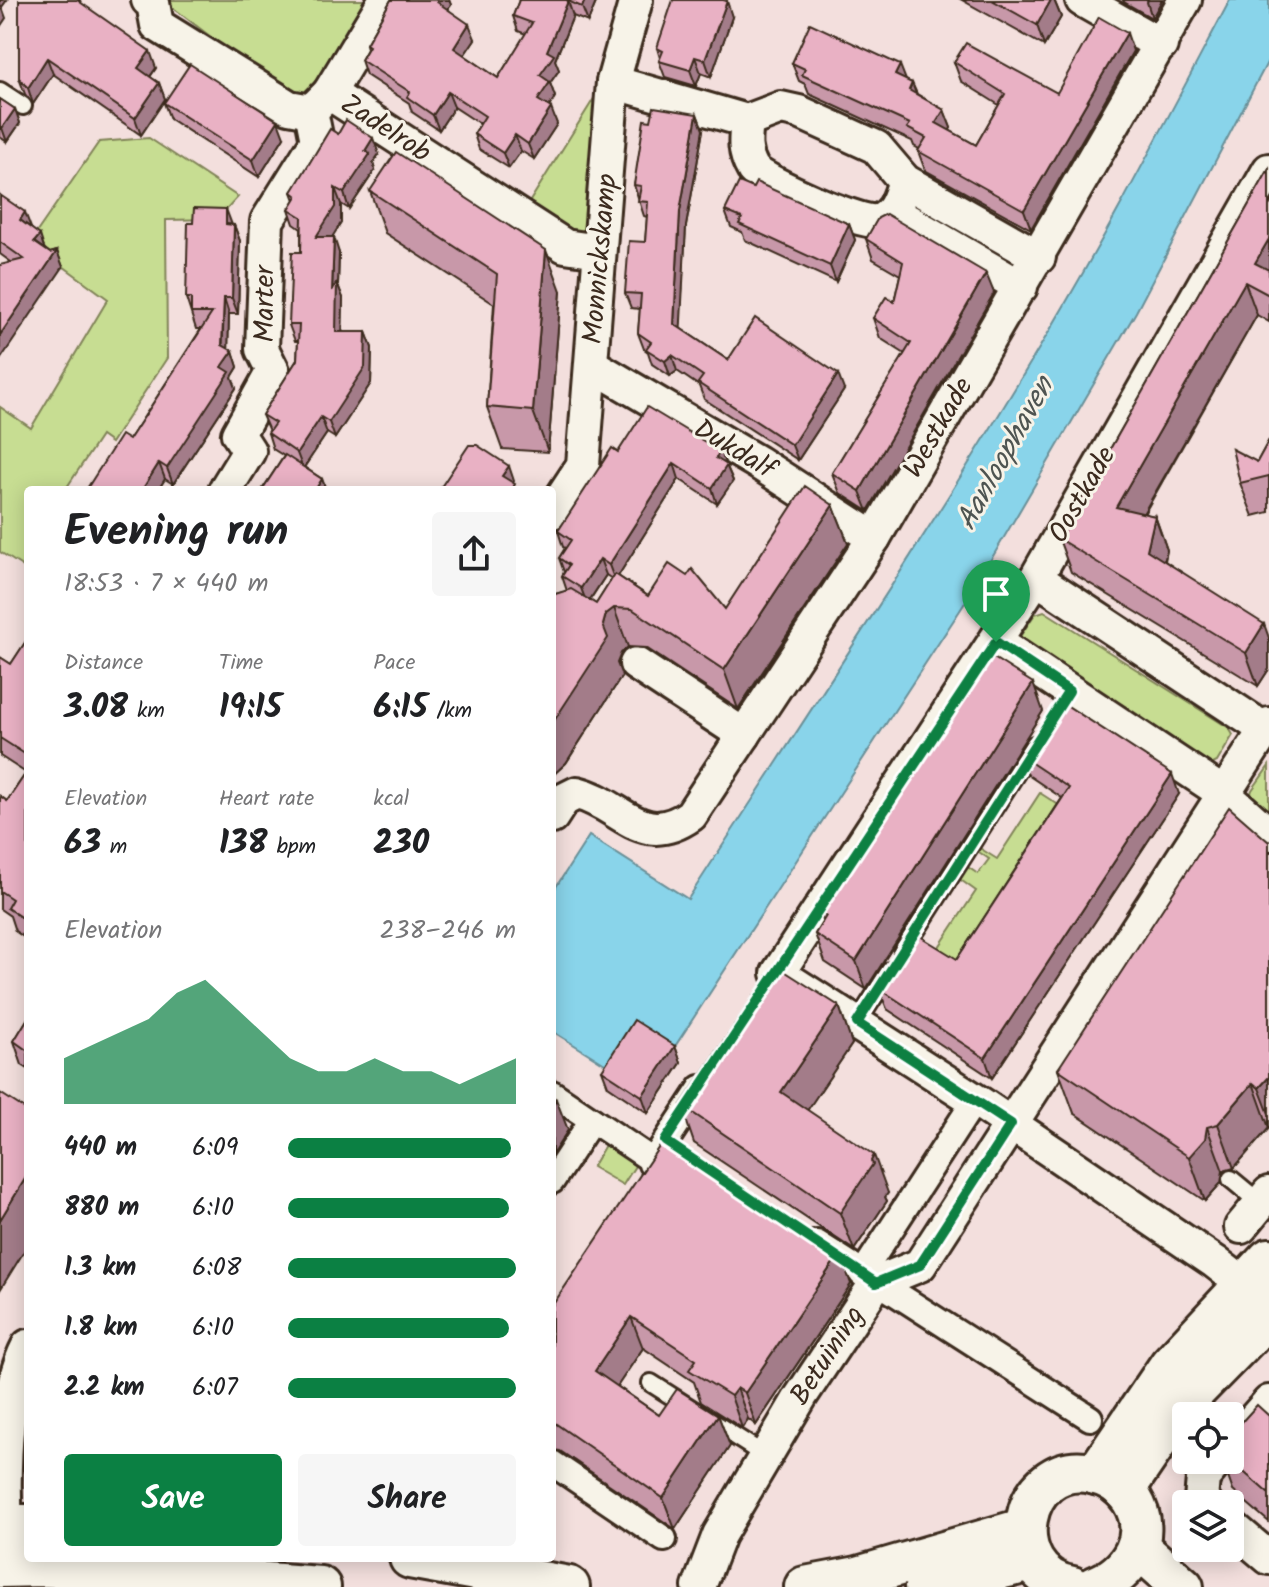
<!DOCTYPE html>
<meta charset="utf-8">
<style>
:root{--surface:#fff;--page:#f6f6f6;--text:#202124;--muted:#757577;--accent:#0b8043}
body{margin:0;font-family:Kalam,sans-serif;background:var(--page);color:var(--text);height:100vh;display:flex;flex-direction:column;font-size:30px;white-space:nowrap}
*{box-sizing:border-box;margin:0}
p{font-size:26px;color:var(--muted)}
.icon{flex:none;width:44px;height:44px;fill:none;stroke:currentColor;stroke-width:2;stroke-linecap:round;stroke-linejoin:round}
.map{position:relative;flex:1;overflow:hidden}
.panel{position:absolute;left:24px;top:486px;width:532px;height:1076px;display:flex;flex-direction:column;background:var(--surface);border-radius:8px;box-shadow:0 4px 20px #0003}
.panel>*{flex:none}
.buttons{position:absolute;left:1172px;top:1402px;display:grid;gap:16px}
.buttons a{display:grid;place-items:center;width:72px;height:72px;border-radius:8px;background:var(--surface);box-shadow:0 4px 20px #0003;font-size:40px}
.pin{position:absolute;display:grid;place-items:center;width:68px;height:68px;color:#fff;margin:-82px -34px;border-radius:50% 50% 50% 0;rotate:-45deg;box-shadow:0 0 8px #0007}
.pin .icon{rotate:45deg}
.round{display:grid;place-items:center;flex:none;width:84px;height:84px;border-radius:8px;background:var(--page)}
.overview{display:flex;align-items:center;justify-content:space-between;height:136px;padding:0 40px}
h1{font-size:44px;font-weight:800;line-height:60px}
.metrics{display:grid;grid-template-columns:repeat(3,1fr);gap:12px;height:136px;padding:8px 40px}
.metrics div{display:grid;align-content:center}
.metrics b{font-size:34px;font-weight:800}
.metrics small{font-size:22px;font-weight:400}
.metrics p{font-size:22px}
.chart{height:224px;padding:16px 40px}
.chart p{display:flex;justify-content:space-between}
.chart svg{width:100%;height:144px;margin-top:8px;fill:var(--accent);opacity:.7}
.cta{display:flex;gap:16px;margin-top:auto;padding:16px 40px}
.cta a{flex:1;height:92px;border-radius:8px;background:var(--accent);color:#fff;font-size:32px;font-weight:800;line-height:92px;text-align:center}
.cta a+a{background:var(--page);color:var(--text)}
ul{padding:0 40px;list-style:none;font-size:26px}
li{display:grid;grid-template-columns:128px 96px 1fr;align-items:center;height:60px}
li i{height:20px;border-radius:10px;background:var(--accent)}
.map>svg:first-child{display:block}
.green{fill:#c7dd92;stroke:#818458;stroke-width:2}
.water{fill:#89d4ea;stroke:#6a9098;stroke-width:2}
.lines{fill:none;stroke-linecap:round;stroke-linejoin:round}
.service-casing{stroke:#3b2a1e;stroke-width:22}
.pedestrian-casing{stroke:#3b2a1e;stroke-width:30}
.minor-casing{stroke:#3b2a1e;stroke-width:38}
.tertiary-casing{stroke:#3b2a1e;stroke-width:46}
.service{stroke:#f7f3e8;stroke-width:16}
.pedestrian{stroke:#f7f3e8;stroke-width:24}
.minor{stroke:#f7f3e8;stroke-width:32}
.tertiary{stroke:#f7f3e8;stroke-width:40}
.wall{fill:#c898a9;stroke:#3b2a1e;stroke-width:2;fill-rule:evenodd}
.shaded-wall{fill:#a37c89;stroke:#3b2a1e;stroke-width:2}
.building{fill:#e9b1c4;stroke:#3b2a1e;stroke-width:2}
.route-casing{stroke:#fff;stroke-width:16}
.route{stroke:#0b8043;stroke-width:10}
.labels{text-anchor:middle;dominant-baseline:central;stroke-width:6;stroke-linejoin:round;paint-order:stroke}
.street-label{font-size:28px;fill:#3b2a1e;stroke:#f7f3e8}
.water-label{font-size:30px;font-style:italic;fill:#4e5451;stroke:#f7f3e8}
</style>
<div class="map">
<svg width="1269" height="1587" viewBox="0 0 1269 1587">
<rect width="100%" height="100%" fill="#f3dfdd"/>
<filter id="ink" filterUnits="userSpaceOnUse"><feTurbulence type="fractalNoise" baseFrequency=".0125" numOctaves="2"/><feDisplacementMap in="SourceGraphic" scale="16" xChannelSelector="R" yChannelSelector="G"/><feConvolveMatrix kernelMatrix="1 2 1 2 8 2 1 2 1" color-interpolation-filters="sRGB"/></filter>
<g filter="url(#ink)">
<g class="green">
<path d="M172 0H367L310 98 288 96 168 4Z"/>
<path d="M608 76 592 231 573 241 525 209Z"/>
<path d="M149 138 238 197 218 219 166 220 167 358 111 443 101 436 65 490H28V570L0 552V407L31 428 108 299 30 242 99 142Z"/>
<path d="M1044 611 1229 728 1233 735 1217 762 1207 767 1021 649 1019 638 1035 614Z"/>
<path d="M1269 766V823L1248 802 1252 790Z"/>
<path d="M1040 793 1068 811 963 971 935 953 976 891 958 878 966 866 978 874 989 859 976 850 978 847 997 859Z"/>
<path d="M608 1140 640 1158 623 1185 592 1167Z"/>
</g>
<path class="water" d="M1230 0H1269V59L1136 312 972 592 668 1057 613 1069 552 1031V893L589 836 688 899C805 718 925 539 1035 355 1105 239 1167 119 1230 0Z"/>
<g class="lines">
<defs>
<g id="service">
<path d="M0 91 23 106"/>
<path d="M903 951 1034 745"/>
<path d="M857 1023 890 971"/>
<path d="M1231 1179 1260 1203"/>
<path d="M651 1383 766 1456"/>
</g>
<g id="pedestrian">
<path d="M552 1093 653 1161"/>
<path d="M651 1164 701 1088"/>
<path d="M552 1181 592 1120"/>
<path d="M817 1243 1090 1418"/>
<path d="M862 1274 975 1100"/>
<path d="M552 1463 664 1539"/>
</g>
<g id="minor">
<path d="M148 0 153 3 157 25 289 107 311 111 329 93 565 246 599 251"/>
<path d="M1082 0 1161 45"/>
<path d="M613 82 747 121 781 108 799 112 876 147 905 181 1039 257"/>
<path d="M329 93 385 0"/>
<path d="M747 121C745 139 743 152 753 169 761 181 864 226 878 221 896 214 899 198 905 181"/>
<path d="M1269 170 1036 578 778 973 986 1107 1215 1262 1269 1304"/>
<path d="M893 212 1021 287"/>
<path d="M592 365 757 462 874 538"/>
<path d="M225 490 249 451 238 434 273 371 262 349 267 221 317 141 311 111"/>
<path d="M552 512 583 465 613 82 636 0"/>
<path d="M1036 578 1269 732"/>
<path d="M996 642 1223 793 1269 834"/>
<path d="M636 664 744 735"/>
<path d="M552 817 563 800 577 793C622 804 641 850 691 815L874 538 1185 0"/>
<path d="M1241 1227 1269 1193"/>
<path d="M1230 1446 1269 1402"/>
<path d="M1206 1504 1201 1500 1203 1478 1218 1460"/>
<path d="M1230 1525 1269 1558"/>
<path d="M10 1565C2 1505 0 1399 28 1346"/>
<path d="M699 1587 719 1535 801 1396 876 1283 920 1265 1269 724"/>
</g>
<g id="tertiary">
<path d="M1096 1474 1170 1365 1269 1259"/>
<path d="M1124 1490 1184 1402 1269 1315"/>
<path d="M0 1525H28"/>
<path d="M1138 1547 1183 1587"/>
<path d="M410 1558 569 1587"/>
<path d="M0 1567 45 1566 320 1587"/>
<path d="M805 1587 858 1577 1023 1529"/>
<path d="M925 1587 1032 1561"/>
<path d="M1072 1587C998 1574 1019 1457 1092 1473 1109 1476 1123 1486 1132 1500 1154 1536 1130 1574 1095 1587"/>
</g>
</defs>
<use href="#service" class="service-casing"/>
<use href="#pedestrian" class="pedestrian-casing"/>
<use href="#minor" class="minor-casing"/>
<use href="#tertiary" class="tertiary-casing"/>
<use href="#service" class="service"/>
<use href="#pedestrian" class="pedestrian"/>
<use href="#minor" class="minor"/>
<use href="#tertiary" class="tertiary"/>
</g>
<g class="wall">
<path d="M19 0H80L81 3 156 68 150 77 159 83 165 99 141 135 53 74 33 104 25 94 19 78Z"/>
<path d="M391 0H449L451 5 448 9 475 39 464 55 498 78 526 34 518 31 513 16 519 0H597L588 22 573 16 555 60 559 70 550 83 555 97 549 107 557 124 534 159 521 151 509 168 479 149 474 134 480 124 454 107 439 130 412 112 409 103 366 75 361 60 367 49 366 44Z"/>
<path d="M962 0H1054L1061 17 1044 46Z"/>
<path d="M1123 0H1162L1152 18 1124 2Z"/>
<path d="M732 17 711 77 701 73 696 86 665 77 659 61 660 58 657 48Z"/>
<path d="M1133 51 1031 229 925 170 918 151 919 149 914 146 912 141 809 94 805 84 799 81 792 63 905 80 912 83 917 94 944 110 951 128 949 130 976 145 999 105 961 81 954 62 1057 93Z"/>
<path d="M0 99 15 109 20 123 7 142 0 137Z"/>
<path d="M164 103 284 137 259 177 170 119Z"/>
<path d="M697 114 703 130 686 226 680 328 728 360 844 390 798 460 704 399 699 386 677 371 670 376 652 364 648 352 644 349 638 333 640 309 631 308 625 293 645 242 647 217 644 216 634 185 651 121Z"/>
<path d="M338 134 379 154 373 163 375 170 349 209 341 204V223L331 237 339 253 338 285 343 298 342 332H366L372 348 371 383 335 438 327 433 304 467 322 479 326 490H262L284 456 273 449 268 433 269 431 262 415 297 360 298 341H295L289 325 301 252V229L294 224 289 209 295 200 292 192Z"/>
<path d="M1269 169V322L1257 315 1144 514 1155 516 1167 550 1165 561 1269 638V669L1258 686 1071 572 1059 539Z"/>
<path d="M753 188 849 224 855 240 836 282 745 240 742 232 731 227 725 211Z"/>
<path d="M370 191 561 291 548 452 502 449 487 407 494 304 385 233Z"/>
<path d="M0 195 31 228 45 249 50 253 57 251 63 267 11 262 0 254Z"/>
<path d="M232 225H234L240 241 238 314H229L228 349 233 351 238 367 232 377 236 388 173 484 165 479 158 490H86L129 440 201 329H196L186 298Z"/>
<path d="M866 239 994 293 868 511 840 493 832 473 905 354 880 338 873 318 894 302 900 275 873 259Z"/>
<path d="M1269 440V512L1253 516 1240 483 1257 462Z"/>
<path d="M720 451 733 481 717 504 679 479 618 576 648 596 725 609 833 505 848 543 738 709 646 648 628 647 621 653 617 663 622 676 566 763 552 776V595L567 591 562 576 564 572 559 558 565 548 563 547 558 531 618 452ZM606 575 612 579 596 604 590 600Z"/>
<path d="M28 638V940L15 931 10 916 0 909V796L7 801 26 773 0 756V657L11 664Z"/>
<path d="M1043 711 866 989 825 962 815 934 823 921 820 913Z"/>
<path d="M1021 756 1179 794 992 1078 887 1009 876 982 957 959 1062 798 1028 775Z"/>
<path d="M1269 842V1128L1234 1168 1223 1171 1221 1183 1205 1201 1074 1113 1058 1069Z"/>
<path d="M839 1006 852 1044 807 1110 888 1193 885 1197 887 1201 854 1250 694 1143 681 1105Z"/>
<path d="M28 1018V1069L22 1065 14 1041Z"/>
<path d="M675 1046 681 1063 648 1113 608 1086 602 1070Z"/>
<path d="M840 1253 851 1284 756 1425 748 1419 742 1428 701 1402 694 1382 643 1348 617 1386 659 1415H718L730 1446 675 1529 560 1451 552 1450V1306Z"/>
<path d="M1269 1416V1522L1233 1491 1222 1460H1230Z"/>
</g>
<g class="shaded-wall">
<path d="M0 0H7L2 7 6 18 0 27Z"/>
<path d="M438 0H449L451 5 442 17 437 2Z"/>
<path d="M585 0H597L588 22 582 7Z"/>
<path d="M1051 0H1054L1061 17 1044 46 1037 25Z"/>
<path d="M1148 0H1162L1152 18 1147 2Z"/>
<path d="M568 1 573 16 555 60 559 70 550 83 555 97 544 115 538 100 540 75 547 51Z"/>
<path d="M727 1 732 17 711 77 705 60Z"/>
<path d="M469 24 475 39 459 63 454 48Z"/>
<path d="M1127 33 1133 51 1031 229 1024 210Z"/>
<path d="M150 51 156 68 144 85 138 68Z"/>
<path d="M695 57 701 73 696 86 690 70Z"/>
<path d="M47 58 53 74 33 104 28 88Z"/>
<path d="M900 65 907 83 895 75Z"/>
<path d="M159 83 165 99 141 135 135 118Z"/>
<path d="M912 83 919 102 909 90Z"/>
<path d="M448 92 454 107 439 130 433 115Z"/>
<path d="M551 108 557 124 534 159 528 144Z"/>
<path d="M15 109 20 123 7 142 2 128Z"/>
<path d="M944 110 951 128 943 142 936 123Z"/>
<path d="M697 114 703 130 686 226 680 340 674 324 680 211Z"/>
<path d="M278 121 284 137 259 177 253 160Z"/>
<path d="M515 135 521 151 509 168 503 153Z"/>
<path d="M373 138 379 154 373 163 375 170 349 209 344 193 365 151Z"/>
<path d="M335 188 341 204V223L322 253 316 237Z"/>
<path d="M226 209 232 225 226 224Z"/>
<path d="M25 212 31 228 20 220Z"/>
<path d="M849 224 855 240 836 282 830 266Z"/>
<path d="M234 225 240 241 238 314 232 298Z"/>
<path d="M40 235 45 251 34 242Z"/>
<path d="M334 237 339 253 338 285 343 298 342 348 336 332 332 291Z"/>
<path d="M1269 239V294L1255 263Z"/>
<path d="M546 250 561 291 548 452 533 411Z"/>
<path d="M57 251 63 267 0 360V335Z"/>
<path d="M986 273 994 293 868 511 860 491Z"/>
<path d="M1245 282 1257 315 1128 540 1116 507Z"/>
<path d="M224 298 229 314 228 358 233 351 238 367 232 377 236 388 173 484 167 468 222 367Z"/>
<path d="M366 332 372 348 371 383 335 438 329 422Z"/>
<path d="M672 355 677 371 670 376 665 361Z"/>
<path d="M838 374 844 390 798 460 792 445Z"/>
<path d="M321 417 327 433 303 469 297 453Z"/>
<path d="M720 451 733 481 717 504 712 488 716 458Z"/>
<path d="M159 463 165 479 158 490H142Z"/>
<path d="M674 463 679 479 615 581 609 565Z"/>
<path d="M509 466 514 481 508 490 502 476Z"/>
<path d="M322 479 326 490H315Z"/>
<path d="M833 505 848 543 738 709 724 670Z"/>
<path d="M1155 516 1167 550 1159 583 1147 550Z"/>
<path d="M600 559 606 575 587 604 581 588Z"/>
<path d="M614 608 628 647 621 653 617 663 622 676 566 763 552 776V724L603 625 606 614Z"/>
<path d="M1264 624 1269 638V669L1258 686 1246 653Z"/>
<path d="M1033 683 1043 711 866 989 856 961Z"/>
<path d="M1172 774 1179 794 992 1078 985 1058Z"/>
<path d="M839 1006 852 1044 794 1130 781 1092Z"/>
<path d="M675 1046 681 1063 648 1113 642 1096Z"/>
<path d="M1269 1077V1114L1259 1088Z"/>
<path d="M1253 1083 1269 1128 1234 1168 1218 1124Z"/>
<path d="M556 1099 568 1130 552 1155V1106Z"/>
<path d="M1207 1127 1223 1171 1221 1183 1205 1201 1189 1157Z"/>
<path d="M874 1155 888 1193 885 1197 887 1201 854 1250 840 1213Z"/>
<path d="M28 1174V1245L0 1290V1220Z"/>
<path d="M840 1253 851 1284 756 1425 745 1393Z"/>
<path d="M631 1317 643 1348 606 1403 595 1371Z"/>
<path d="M737 1388 748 1419 742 1428 731 1396Z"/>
<path d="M718 1415 730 1446 675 1529 663 1498Z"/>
</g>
<g class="building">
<path d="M19 0H77L150 51 138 68 159 83 135 118 47 58 28 88 19 78Z"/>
<path d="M391 0H438L437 2 469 24 454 48 498 78 532 23 513 16 519 0H585L582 7 568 1 547 51 554 55 540 75 550 82 538 100 551 108 528 144 515 135 503 153 474 134 485 116 448 92 433 115 407 97 410 92 361 60 369 46 366 44Z"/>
<path d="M673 0H723L727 1 705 60 695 57 690 70 659 61 663 51 657 48Z"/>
<path d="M992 0H1051L1037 25Z"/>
<path d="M1099 17 1127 33 1024 210 918 151 926 138 907 128 910 124 802 75 805 69 792 63 810 23 900 65 895 75 912 83 909 90 944 110 936 123 976 145 1005 94 954 62 966 43 1057 93Z"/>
<path d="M190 64 278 121 253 160 164 103Z"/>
<path d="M0 99 15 109 2 128 0 127Z"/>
<path d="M654 107 697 114 680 211 674 324 728 360 755 318 838 374 792 445 698 383 703 376 672 355 665 361 646 349 651 342 638 333 641 294 625 293 629 241 645 242 648 202 638 201 641 186 634 185 644 120 651 121Z"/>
<path d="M346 120 373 138 365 151 370 154 344 193 335 188V207L316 237H334L332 291 337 282 336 332H366L365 367 329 422 321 417 297 453 268 433 275 423 262 415 297 360 299 325H289L292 252H301L302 217 289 209 297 196 292 192 330 129 338 134Z"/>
<path d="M396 152 546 250 533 411 487 407 497 274 370 191Z"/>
<path d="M1269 169V239L1255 263 1269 270V295L1245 282 1116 507 1155 516 1147 550 1264 624 1246 653 1059 539Z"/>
<path d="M739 182 753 188 756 182 849 224 830 266 739 224 742 218 725 211Z"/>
<path d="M0 195 25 212 20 220 40 235 34 242 50 253 57 251 0 335V265L24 259 0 242Z"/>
<path d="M194 208 226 209V224L234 225 232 298H224L222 345 233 351 222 367 230 372 167 468 159 463 142 490H86L121 435 129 440 212 313H191V298H186L188 223H193Z"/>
<path d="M886 214 986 273 860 491 832 473 911 343 873 318 886 297 894 302 903 262 866 239 878 218Z"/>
<path d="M647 407 720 451 716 458 727 465 712 488 674 463 609 565 600 559 581 588 562 576 569 565 559 558 571 540 558 531 612 448 618 452Z"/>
<path d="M1269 440V476L1240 483 1232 449 1257 462Z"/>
<path d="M469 445H477L509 466 502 476 515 484 512 490H439Z"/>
<path d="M285 455 322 479 315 490H262Z"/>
<path d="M805 486 833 505 724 670 632 609 614 608 606 614 603 625 608 638 552 724V595L571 589 596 604 615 574 648 596 669 564 687 576 692 569 725 609Z"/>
<path d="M28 638V756L0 738V657L11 664Z"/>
<path d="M989 655 1033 683 856 961 815 934 826 916 820 913Z"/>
<path d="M1055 703 1064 708 1066 705 1172 774 985 1058 880 989 882 986 876 982 910 930 957 959 1069 788 1021 756Z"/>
<path d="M28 770V922L7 908 12 899 0 891V796L7 801Z"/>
<path d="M1229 807 1269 842V1077L1259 1088 1253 1083 1218 1124 1207 1127 1205 1139 1189 1157 1058 1069Z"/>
<path d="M775 965 839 1006 781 1092 874 1155 871 1161 873 1164 840 1213 681 1105Z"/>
<path d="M28 1018V1051L14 1041Z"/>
<path d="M634 1020 675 1046 642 1096 602 1070Z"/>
<path d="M0 1093 28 1111V1174L0 1220Z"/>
<path d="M552 1096 556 1099 552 1106Z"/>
<path d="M665 1138 840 1253 745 1393 737 1388 731 1396 689 1370 696 1360 631 1317 595 1371 659 1415 677 1389 718 1415 663 1498 552 1421V1306Z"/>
<path d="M1257 1405 1269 1416V1494L1230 1460V1435Z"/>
</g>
</g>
<g class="lines" filter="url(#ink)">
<defs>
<path id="route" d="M996 642 1069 691 857 1023 1011 1124 920 1265 876 1283 665 1141Z"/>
</defs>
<use href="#route" class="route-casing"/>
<use href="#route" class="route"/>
</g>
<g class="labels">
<g class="street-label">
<text transform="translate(385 129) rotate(33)">Zadelrob</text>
<text transform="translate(601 259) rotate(-85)">Monnickskamp</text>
<text transform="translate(265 304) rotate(-90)">Marter</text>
<text transform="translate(939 428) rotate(-60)">Westkade</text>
<text transform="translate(734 450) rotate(31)">Dukdalf</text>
<text transform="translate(1083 495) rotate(-60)">Oostkade</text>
<text transform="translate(828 1356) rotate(-57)">Betuining</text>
</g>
<g class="water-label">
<text transform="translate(1006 454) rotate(-61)">Aanloophaven</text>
</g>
</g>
</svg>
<div class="buttons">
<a><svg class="icon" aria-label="locate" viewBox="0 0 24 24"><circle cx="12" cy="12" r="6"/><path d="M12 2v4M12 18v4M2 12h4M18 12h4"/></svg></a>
<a><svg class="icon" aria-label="layers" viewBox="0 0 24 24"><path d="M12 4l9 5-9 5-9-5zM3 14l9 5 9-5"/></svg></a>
</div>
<div class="pin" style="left:996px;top:642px;background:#1e9e55"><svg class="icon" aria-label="arrive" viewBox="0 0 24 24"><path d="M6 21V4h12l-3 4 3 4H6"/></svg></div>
<section class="panel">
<div class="overview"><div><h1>Evening run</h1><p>18:53 · 7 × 440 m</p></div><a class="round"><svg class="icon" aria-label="share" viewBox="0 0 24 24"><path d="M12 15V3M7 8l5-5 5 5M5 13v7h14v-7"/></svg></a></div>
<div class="metrics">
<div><p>Distance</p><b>3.08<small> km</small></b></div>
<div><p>Time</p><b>19:15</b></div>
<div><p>Pace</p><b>6:15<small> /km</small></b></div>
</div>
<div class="metrics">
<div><p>Elevation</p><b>63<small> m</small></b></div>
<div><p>Heart rate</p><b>138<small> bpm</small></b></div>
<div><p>kcal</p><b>230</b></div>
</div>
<div class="chart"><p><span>Elevation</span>238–246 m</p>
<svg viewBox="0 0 160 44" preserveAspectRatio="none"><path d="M0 44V30L10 26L20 22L30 18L40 10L50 6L60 14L70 22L80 30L90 34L100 34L110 30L120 34L130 34L140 38L150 34L160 30V44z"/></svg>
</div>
<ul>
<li><b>440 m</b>6:09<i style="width:98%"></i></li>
<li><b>880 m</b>6:10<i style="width:97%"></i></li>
<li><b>1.3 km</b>6:08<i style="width:100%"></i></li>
<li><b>1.8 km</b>6:10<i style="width:97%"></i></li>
<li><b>2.2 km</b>6:07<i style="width:100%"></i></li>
</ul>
<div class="cta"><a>Save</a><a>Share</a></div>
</section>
</div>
